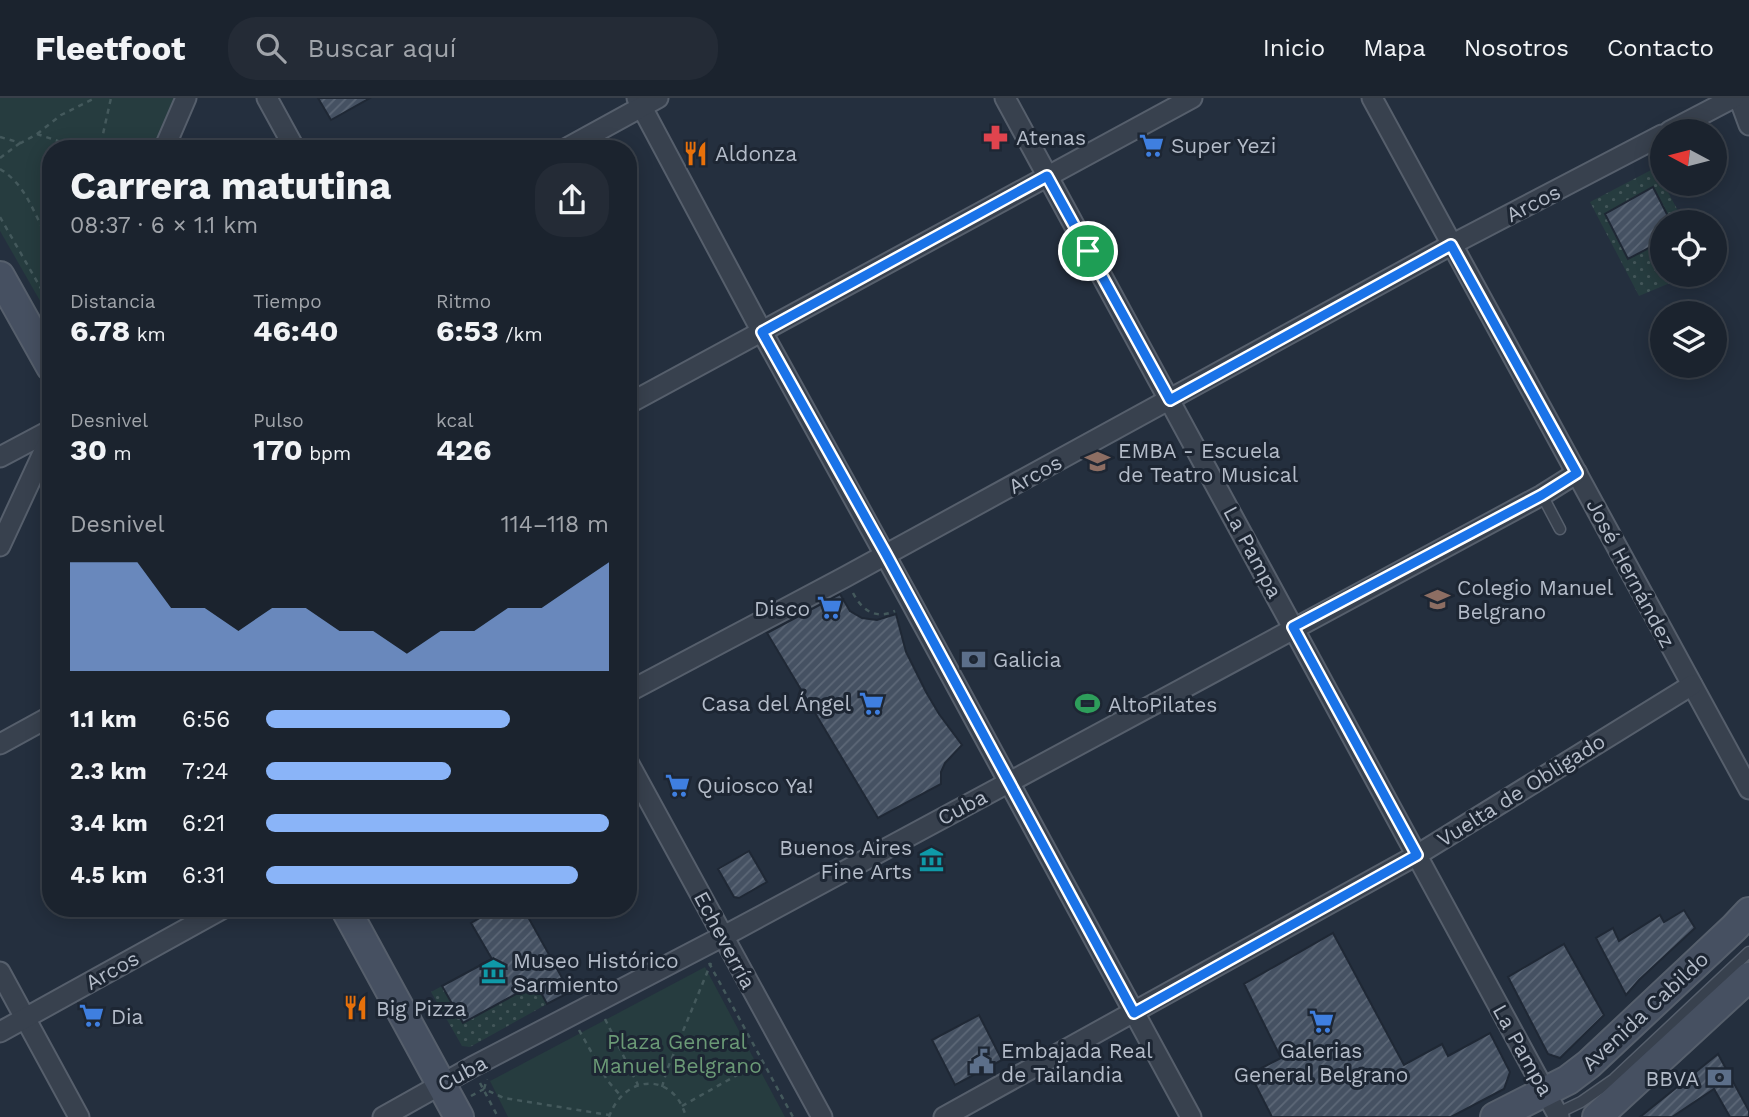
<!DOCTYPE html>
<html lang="es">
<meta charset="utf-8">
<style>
:root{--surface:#1b232e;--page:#242b36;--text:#f1f3f6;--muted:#a0a4aa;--line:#39404a;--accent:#8ab4f8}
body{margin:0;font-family:"Work Sans",sans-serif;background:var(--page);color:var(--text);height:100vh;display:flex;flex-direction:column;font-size:26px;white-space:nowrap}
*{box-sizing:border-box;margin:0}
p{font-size:23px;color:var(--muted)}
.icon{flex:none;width:38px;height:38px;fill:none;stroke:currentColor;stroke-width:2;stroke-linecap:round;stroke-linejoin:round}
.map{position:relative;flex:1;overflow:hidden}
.drawer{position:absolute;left:42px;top:42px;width:595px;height:777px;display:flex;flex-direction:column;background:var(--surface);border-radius:28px;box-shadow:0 4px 18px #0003,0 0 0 2px var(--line)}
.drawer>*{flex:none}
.needle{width:46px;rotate:277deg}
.tools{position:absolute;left:1650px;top:21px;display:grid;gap:14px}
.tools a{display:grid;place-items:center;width:77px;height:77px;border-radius:50%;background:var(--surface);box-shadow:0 4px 18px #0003,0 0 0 2px var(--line);font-size:35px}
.pin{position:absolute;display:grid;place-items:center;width:60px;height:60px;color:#fff;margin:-30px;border:4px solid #fff;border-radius:50%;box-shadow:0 2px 7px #0007}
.round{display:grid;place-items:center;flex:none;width:74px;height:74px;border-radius:28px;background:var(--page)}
.headline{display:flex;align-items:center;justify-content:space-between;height:119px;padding:0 28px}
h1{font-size:38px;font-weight:700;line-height:52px}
.metrics{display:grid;grid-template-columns:repeat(3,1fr);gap:10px;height:119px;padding:7px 28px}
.metrics div{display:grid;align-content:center}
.metrics b{font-size:30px;font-weight:700}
.metrics small{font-size:19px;font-weight:400}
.metrics p{font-size:19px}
.chart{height:196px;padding:14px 28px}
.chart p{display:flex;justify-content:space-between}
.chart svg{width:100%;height:126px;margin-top:7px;fill:var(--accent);opacity:.7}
ul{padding:0 28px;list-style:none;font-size:23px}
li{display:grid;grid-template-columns:112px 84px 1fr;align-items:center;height:52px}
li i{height:18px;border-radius:9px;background:var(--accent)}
header{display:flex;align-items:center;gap:42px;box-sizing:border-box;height:98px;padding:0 35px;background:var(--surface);border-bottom:2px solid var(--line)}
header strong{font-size:33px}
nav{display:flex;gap:38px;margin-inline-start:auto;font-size:24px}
.search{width:490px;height:63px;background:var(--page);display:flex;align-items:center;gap:18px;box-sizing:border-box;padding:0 24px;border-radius:28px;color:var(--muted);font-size:26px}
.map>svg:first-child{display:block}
.green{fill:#263c3f}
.garden{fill:url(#garden-dots)}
.building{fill:url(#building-hatch);stroke:#1f2835;stroke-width:2}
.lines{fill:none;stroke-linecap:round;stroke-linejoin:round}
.lane-casing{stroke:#565f6c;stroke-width:13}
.street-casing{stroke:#565f6c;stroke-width:23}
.secondary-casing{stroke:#565f6c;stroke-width:32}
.path{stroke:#44595c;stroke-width:2.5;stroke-dasharray:5 5;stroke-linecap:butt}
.lane{stroke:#38414e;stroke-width:10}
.street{stroke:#38414e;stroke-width:19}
.secondary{stroke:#465061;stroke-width:28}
.route-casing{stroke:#fff;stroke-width:14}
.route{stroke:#1a73e8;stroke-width:9}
.labels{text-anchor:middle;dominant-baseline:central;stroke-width:6;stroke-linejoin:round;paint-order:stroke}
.poi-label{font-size:21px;fill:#b4bcc9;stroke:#1d2633;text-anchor:start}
.street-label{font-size:21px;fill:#b4bcc9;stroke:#1d2633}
.park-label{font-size:21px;fill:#6b9a76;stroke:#1d2633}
</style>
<header>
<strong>Fleetfoot</strong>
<div class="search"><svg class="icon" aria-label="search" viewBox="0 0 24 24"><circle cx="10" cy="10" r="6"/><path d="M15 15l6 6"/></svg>Buscar aquí</div>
<nav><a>Inicio</a><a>Mapa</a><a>Nosotros</a><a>Contacto</a></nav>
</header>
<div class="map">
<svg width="1749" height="1019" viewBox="0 0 1749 1019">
<defs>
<pattern id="garden-dots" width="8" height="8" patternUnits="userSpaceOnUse" patternTransform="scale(1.75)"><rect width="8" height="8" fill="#263c3f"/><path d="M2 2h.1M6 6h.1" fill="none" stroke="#435659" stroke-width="1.8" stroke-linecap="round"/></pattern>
<pattern id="building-hatch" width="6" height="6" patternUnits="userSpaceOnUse" patternTransform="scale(1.75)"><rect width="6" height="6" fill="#455162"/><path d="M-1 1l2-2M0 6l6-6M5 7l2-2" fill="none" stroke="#5d6877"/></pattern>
</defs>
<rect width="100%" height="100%" fill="#242f3e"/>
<g class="green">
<path d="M0 0H175L154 51H51V222L0 133Z"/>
<path d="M705 869 785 1019H508L490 983Z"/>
</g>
<g class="garden">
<path d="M1655 70 1684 124H1671L1653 89 1605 117 1628 161 1658 145 1662 153V177H1689L1639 198 1590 104Z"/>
<path d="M536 885 547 906 470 949 462 948 431 894 442 888 463 925Z"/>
</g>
<g class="building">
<path d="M318 0H370L331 22Z"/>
<path d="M1653 89 1671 124H1662V143L1628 161 1605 116Z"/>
<path d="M840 496 850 513 862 520 877 522 896 516 906 554 926 594 939 616 962 647 945 665 941 674V686L878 720 767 535Z"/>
<path d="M749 753 767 784 739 800 734 799 718 771Z"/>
<path d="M497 810H523L570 894 547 906 536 885 463 925 442 888 492 861 471 825Z"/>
<path d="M1684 812 1695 830 1639 882 1626 897 1596 840 1613 830 1619 843 1660 817 1664 824Z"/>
<path d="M1333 835 1404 967 1442 946 1448 958 1490 935 1510 974 1504 991 1451 1019H1272L1250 976 1281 960 1244 886Z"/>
<path d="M1564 846 1604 917 1560 960 1548 956 1508 879Z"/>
<path d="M979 917 1002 962 955 987 932 942Z"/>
<path d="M1718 956 1749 1013V1019H1730L1714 991 1672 1019H1640Z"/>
</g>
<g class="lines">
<defs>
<g id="lane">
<path d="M1542 397 1560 431"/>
<path d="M1554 1017 1581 1004 1614 981 1749 854"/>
</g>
<g id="street">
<path d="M267 0 295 51"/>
<path d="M637 0 762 234 911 504 1191 1019"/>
<path d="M1005 0 1559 1019"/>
<path d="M1372 0 1749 691"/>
<path d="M1739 0 1749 27"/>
<path d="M1670 33 1733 0"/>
<path d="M164 51 186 0"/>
<path d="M565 51 658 0"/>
<path d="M628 306 1192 0"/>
<path d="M0 359 51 332"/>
<path d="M0 448 51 338"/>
<path d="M628 594 845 479 1451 147 1662 37"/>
<path d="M0 646 51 618"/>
<path d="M628 664 822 1019"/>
<path d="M0 874 79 1019"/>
<path d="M0 934 224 810"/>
<path d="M383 1019 472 969 737 831 1542 397 1577 375"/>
<path d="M944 1019 1417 757 1692 587"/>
</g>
<g id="secondary">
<path d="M0 178 51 269"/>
<path d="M345 810 459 1019"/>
<path d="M1495 1019 1568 982 1589 966 1734 830 1749 814"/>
<path d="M1597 1019 1749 879"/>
</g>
</defs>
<use href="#lane" class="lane-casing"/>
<use href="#street" class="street-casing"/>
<use href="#secondary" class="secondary-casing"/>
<g class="path">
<path d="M37 36 61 17 95 0"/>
<path d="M0 39 21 45 37 36 61 44 71 51"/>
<path d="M101 45 111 0"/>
<path d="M80 51 101 45 115 51"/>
<path d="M0 60 20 45"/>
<path d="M0 71C29 89 33 118 51 144"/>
<path d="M0 119 51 208"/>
<path d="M48 141 51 133"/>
<path d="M853 495C862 512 875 522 895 513"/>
<path d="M709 865 793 1019"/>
<path d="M605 921 638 987"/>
<path d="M579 932 607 982 620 997"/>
<path d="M480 985 498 1019"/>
<path d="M662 989 667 972 711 865"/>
<path d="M484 991 487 981"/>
<path d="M471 998 484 991 504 1000 609 1017"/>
<path d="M682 1008 762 963"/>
<path d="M609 1019C624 976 674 973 686 1019"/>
</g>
<use href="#lane" class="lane"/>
<use href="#street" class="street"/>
<use href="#secondary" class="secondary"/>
</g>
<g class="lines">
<defs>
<path id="route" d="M1047 78 1170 302 1451 147 1577 375 1542 397 1293 529 1417 757 1134 915 886 456 762 234Z"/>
</defs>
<use href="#route" class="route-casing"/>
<use href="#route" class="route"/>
</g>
<defs>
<symbol id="pharmacy-bare" viewBox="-9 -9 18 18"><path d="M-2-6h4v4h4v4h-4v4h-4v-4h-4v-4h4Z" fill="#e0444e" stroke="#1d2633" stroke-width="2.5" paint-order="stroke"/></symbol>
<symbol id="supermarket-bare" viewBox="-9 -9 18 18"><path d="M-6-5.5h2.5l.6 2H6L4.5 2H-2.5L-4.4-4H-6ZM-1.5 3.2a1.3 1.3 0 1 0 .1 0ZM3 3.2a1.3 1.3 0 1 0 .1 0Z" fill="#3f7fe0" stroke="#1d2633" stroke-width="2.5" paint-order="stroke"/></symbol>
<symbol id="restaurant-bare" viewBox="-9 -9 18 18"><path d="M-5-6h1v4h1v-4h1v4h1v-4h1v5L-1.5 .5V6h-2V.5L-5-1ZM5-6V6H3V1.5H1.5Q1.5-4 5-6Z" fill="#e8710a" stroke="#1d2633" stroke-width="2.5" paint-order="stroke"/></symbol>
<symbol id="university-bare" viewBox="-9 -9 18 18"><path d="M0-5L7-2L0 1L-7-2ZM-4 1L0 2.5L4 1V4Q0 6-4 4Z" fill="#8d6e63" stroke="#1d2633" stroke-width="2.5" paint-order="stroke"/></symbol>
<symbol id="bank-bare" viewBox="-9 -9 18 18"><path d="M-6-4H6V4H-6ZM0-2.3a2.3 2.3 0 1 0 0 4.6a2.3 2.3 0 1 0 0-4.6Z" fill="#5c6f8a" stroke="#1d2633" stroke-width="2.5" paint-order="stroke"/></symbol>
<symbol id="stadium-bare" viewBox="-9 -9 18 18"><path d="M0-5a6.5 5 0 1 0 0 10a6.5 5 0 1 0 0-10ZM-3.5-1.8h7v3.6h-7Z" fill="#2e9e5b" stroke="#1d2633" stroke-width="2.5" paint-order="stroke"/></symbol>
<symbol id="museum-bare" viewBox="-9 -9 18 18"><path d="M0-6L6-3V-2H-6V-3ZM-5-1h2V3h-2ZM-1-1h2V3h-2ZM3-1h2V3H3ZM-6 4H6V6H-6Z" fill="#0f9aa8" stroke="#1d2633" stroke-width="2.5" paint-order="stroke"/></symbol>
<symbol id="civic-bare" viewBox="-9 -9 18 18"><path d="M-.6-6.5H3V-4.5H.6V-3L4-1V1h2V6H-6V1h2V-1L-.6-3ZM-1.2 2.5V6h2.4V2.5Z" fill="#5c6f8a" stroke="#1d2633" stroke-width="2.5" paint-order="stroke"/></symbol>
</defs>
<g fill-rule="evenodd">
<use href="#pharmacy-bare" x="978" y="22" width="35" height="35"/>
<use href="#supermarket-bare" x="1134" y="30" width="35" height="35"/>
<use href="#restaurant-bare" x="678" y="38" width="35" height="35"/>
<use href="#university-bare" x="1080" y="346" width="35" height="35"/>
<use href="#university-bare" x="1420" y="484" width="35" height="35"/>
<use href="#supermarket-bare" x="812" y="492" width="35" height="35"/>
<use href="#bank-bare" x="956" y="544" width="35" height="35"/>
<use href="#supermarket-bare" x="854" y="588" width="35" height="35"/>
<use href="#stadium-bare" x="1070" y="588" width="35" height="35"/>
<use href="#supermarket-bare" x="660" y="670" width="35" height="35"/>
<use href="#museum-bare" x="914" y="744" width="35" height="35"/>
<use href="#museum-bare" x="476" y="856" width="35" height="35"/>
<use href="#restaurant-bare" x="338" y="892" width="35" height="35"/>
<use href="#supermarket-bare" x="74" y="900" width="35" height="35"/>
<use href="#supermarket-bare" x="1304" y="906" width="35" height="35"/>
<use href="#civic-bare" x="964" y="946" width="35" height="35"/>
<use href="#bank-bare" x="1702" y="962" width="35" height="35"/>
</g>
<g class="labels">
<g class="poi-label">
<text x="1016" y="39">Atenas</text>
<text x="1171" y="47">Super Yezi</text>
<text x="715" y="55">Aldonza</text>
<text x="1118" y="352">EMBA - Escuela<tspan x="1118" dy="24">de Teatro Musical</tspan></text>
<text x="1457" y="489">Colegio Manuel<tspan x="1457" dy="24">Belgrano</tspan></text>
<text x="810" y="510" text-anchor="end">Disco</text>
<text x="993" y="561">Galicia</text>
<text x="851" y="605" text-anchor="end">Casa del Ángel</text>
<text x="1108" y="606">AltoPilates</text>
<text x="697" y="687">Quiosco Ya!</text>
<text x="912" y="749" text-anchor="end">Buenos Aires<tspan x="912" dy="24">Fine Arts</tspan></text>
<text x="513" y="862">Museo Histórico<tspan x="513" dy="24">Sarmiento</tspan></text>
<text x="376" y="910">Big Pizza</text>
<text x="111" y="918">Dia</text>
<text x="1001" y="952">Embajada Real<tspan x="1001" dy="24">de Tailandia</tspan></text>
<text x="1321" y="952" text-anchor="middle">Galerias<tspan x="1321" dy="24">General Belgrano</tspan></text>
<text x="1699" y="980" text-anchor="end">BBVA</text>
</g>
<g class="street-label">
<text transform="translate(1533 105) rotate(-27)">Arcos</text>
<text transform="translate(1035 376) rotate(-29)">Arcos</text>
<text transform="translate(1253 454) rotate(62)">La Pampa</text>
<text transform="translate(1631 475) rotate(62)">José Hernández</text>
<text transform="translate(1521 692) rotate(-32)">Vuelta de Obligado</text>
<text transform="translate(962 709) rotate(-28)">Cuba</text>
<text transform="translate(725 842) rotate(62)">Echeverría</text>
<text transform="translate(112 872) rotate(-29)">Arcos</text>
<text transform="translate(1645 913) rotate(-43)">Avenida Cabildo</text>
<text transform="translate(1523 952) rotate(61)">La Pampa</text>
<text transform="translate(462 975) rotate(-28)">Cuba</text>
</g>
<g class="park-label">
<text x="677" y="943">Plaza General<tspan x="677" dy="24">Manuel Belgrano</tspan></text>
</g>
</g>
</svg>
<div class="tools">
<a><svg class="needle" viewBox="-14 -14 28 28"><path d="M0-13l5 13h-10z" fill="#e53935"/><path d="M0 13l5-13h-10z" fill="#a0a4aa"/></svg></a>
<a><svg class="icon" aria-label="locate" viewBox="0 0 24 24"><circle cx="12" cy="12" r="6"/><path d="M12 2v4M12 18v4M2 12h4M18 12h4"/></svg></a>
<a><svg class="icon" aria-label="layers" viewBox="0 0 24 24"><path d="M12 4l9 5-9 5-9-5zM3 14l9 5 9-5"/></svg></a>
</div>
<div class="pin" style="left:1088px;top:153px;background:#1e9e55"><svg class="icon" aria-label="arrive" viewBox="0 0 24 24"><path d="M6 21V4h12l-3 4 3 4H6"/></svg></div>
<section class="drawer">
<div class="headline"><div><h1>Carrera matutina</h1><p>08:37 · 6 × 1.1 km</p></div><a class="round"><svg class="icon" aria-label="share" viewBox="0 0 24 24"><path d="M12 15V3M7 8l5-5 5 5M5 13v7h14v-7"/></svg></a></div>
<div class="metrics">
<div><p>Distancia</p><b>6.78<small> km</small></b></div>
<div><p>Tiempo</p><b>46:40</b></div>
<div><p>Ritmo</p><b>6:53<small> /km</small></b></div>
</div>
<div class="metrics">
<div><p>Desnivel</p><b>30<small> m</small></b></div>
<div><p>Pulso</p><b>170<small> bpm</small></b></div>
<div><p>kcal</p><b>426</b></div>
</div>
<div class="chart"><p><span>Desnivel</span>114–118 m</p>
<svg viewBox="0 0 160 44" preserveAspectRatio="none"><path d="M0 44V6L10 6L20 6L30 22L40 22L50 30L60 22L70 22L80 30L90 30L100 38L110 30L120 30L130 22L140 22L150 14L160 6V44z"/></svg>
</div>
<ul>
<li><b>1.1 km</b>6:56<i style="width:71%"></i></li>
<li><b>2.3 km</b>7:24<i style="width:54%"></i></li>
<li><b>3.4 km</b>6:21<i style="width:100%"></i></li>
<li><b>4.5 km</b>6:31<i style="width:91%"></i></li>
</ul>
</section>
</div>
